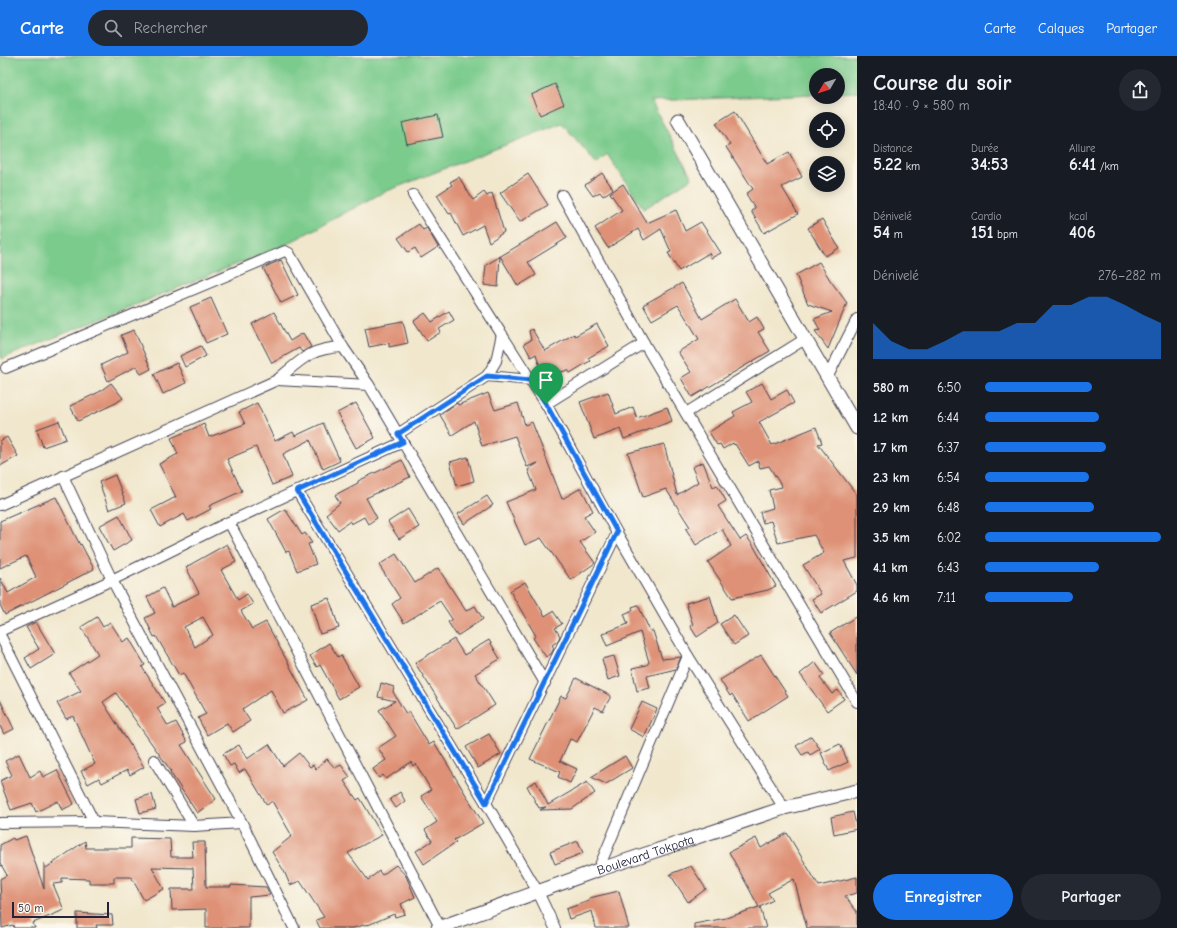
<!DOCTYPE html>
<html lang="fr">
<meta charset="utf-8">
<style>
:root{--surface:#171b24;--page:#242831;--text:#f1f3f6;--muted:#9ea1a6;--accent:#1a73e8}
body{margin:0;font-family:"Comic Neue",sans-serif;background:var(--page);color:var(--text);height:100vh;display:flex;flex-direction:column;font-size:15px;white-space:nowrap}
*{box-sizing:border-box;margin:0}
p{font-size:13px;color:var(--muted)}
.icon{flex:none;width:22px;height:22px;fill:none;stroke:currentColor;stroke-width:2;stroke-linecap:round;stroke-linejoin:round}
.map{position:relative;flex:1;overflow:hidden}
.drawer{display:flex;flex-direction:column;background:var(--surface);width:320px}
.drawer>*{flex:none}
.needle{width:26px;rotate:231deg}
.tools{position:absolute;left:809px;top:12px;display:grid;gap:8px}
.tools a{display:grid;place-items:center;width:36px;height:36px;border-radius:50%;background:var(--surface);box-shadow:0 2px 10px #0003;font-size:20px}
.scale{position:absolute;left:12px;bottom:10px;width:97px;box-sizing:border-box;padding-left:4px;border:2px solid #22223b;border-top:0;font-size:11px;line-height:14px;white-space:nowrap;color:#22223b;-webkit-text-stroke:3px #fbf7ec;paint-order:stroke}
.pin{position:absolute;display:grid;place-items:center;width:34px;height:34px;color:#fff;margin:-41px -17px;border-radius:50% 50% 50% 0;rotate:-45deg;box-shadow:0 0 4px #0007}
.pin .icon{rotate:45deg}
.round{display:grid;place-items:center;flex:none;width:42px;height:42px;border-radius:21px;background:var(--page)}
.summary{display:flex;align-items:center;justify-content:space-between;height:68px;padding:0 16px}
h1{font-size:22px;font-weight:800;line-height:30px}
.metrics{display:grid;grid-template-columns:repeat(3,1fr);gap:6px;height:68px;padding:4px 16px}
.metrics div{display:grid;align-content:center}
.metrics b{font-size:17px;font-weight:800}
.metrics small{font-size:11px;font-weight:400}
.metrics p{font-size:11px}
.chart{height:112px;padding:8px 16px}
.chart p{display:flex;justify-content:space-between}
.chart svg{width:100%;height:72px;margin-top:4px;fill:var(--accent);opacity:.7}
.primary-button{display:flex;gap:8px;margin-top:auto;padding:8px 16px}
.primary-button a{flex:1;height:46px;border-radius:24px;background:var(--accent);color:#fff;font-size:16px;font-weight:800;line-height:46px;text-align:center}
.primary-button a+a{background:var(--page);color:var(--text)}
ul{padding:0 16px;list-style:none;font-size:13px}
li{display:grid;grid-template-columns:64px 48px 1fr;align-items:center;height:30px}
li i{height:10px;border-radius:5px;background:var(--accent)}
header{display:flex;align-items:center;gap:24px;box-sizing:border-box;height:56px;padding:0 20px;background:var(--accent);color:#fff}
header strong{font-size:19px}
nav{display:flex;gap:22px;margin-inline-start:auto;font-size:14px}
.search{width:280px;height:36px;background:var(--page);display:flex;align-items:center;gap:10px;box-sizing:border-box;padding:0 14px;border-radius:22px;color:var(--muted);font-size:15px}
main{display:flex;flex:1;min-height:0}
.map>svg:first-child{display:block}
.green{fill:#7acb8c;stroke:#4e7664}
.building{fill:#de9176;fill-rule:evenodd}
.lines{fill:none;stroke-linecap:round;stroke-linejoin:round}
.minor-casing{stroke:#414051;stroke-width:12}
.tertiary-casing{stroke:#414051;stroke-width:15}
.minor{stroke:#fff;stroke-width:10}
.tertiary{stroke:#fff;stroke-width:13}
.route-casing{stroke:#fff;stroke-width:8}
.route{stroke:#1a73e8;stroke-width:5}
.labels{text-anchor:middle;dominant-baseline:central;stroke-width:3;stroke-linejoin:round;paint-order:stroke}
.street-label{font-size:13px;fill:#22223b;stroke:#fbf7ec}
</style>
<header>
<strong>Carte</strong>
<div class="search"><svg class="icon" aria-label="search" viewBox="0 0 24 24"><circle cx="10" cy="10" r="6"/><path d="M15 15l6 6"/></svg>Rechercher</div>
<nav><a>Carte</a><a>Calques</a><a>Partager</a></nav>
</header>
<main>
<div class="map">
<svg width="857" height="872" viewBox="0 0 857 872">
<rect width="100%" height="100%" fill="#fbf7ec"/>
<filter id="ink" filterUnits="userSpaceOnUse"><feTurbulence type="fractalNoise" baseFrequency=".025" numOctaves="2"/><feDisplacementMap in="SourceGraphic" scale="8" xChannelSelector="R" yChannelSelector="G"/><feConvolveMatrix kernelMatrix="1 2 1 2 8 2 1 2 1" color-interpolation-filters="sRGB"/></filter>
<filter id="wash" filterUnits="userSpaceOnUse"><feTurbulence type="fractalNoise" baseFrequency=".012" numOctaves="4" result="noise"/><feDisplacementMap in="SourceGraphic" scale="16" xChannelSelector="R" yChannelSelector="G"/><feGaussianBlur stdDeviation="0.9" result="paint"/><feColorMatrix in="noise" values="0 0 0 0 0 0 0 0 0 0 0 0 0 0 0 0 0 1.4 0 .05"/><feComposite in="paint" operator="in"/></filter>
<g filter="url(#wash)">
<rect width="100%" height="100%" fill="#f1e7cd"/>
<path class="green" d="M0 0H857V36L838 37V19H816V38L651 45 692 122 644 153 607 98 597 108 562 67 382 137 287 188 1 303Z"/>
<g id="blocks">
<g class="building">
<path d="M555 28 564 48 540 59 531 39Z"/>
<path d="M735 55 767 108 789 96 802 121 782 131 798 158 764 177 751 155 755 152 746 138 753 133 726 91 730 89 716 67Z"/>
<path d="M438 59 443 81 407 88 402 67Z"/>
<path d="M602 117 613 133 603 140 600 136 593 140 585 129Z"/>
<path d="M528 118 548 149 520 166 500 137Z"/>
<path d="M459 121 473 144 484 136 487 140 492 137 504 176 489 186 483 169 463 180 451 157 449 158 437 139 452 129 450 126Z"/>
<path d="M623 128 647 167 676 154 685 175 701 166 721 197 711 202 709 197 679 215 668 197 671 196 661 173 644 184 638 173 608 192 595 172 622 154 610 137Z"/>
<path d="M822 163 839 192 825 200 808 172Z"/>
<path d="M557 166 567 182 528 206 536 219 518 230 500 200 498 231 484 229 486 209Z"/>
<path d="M419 168 423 174 427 172 438 191 421 202 415 192 408 196 398 182Z"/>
<path d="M281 204 298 239 281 247 263 212Z"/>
<path d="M819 206 830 224 847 247 828 293 815 275 820 274 814 263 832 256 808 248 796 219Z"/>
<path d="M682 227 702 263 735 243 749 266 757 261 764 273 758 276 770 295 692 341 681 322 691 316 678 296 699 283 678 249 652 264 643 249Z"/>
<path d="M211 242 227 278 206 287 190 251Z"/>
<path d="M449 255 454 264 439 273 441 276 427 285 414 265 425 257 432 266Z"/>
<path d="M274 256 290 285 303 277 311 291 302 296 299 292 272 307 252 268Z"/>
<path d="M403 265 408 287 389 291V287L369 291 365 272Z"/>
<path d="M597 268 609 290 588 302 590 305 570 317 568 314 543 321 536 298 531 301 524 288 531 284 529 275 532 273 545 295 574 278 575 280Z"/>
<path d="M134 274 151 313 141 318 137 310 108 325 101 309 128 296 121 279Z"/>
<path d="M201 290 206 300 185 311 180 300Z"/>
<path d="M177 307 186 327 163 338 154 318Z"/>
<path d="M111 327 123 342 116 347 78 365 70 350 99 336Z"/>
<path d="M762 327 771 343 787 334 794 347 759 366 772 389 816 371 822 387 818 388 857 439V502L844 505 857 529V535L821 557 812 543 821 538 803 509 824 497 814 479 778 487 771 465 763 467 760 456 773 452 769 434 782 431 769 410 760 412 758 405 749 410 735 388 734 389 733 387 723 393 720 388 717 389 709 376 735 360 733 356 752 346 746 336Z"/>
<path d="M608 336 616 358 633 351 637 362 667 351 672 365 624 383 620 373 594 383 580 346Z"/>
<path d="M488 337 495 354 518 347 525 369 532 366 562 443 581 432 593 455 584 460 595 476 580 486 595 507 571 524 541 482 525 489 506 446 536 434 528 414 538 407 527 411 515 380 482 390 474 365 452 379 440 359 457 347 458 349Z"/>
<path d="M257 347 275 385 293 376 295 380 323 367 340 405 323 413 310 384 283 398 292 421 272 429 256 391 227 403 242 435 209 450 211 453 188 465 184 458 160 471 151 454 176 441 159 408 178 398 171 382 204 368 209 381 245 368 239 356Z"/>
<path d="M356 347 375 382 356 392 337 357Z"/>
<path d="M59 365 66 383 43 391 37 373Z"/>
<path d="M7 381 18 400 0 410V385Z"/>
<path d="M664 388 677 439 698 426 692 411 703 406 713 431 717 429 726 445 718 450 740 484 746 480 753 489 776 530 768 534 732 542 708 506 731 490 722 473 696 489 686 473 690 471 666 433 643 441 628 397Z"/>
<path d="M468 401 474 425 457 430 450 406Z"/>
<path d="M402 404 410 421 366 442 377 462 368 468 364 461 351 468 350 465 338 474 326 458 340 447 335 439 358 427V425Z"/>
<path d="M115 419 126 447 109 454 99 426Z"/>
<path d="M487 440 493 449 464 468 458 458Z"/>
<path d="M56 441 80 489 81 488 94 513 5 559 0 549V522L8 537 36 521 26 500 0 512V465Z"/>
<path d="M285 453 302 479 305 477 312 487 308 488 316 508 297 515 289 495 286 496 268 463Z"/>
<path d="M408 453 419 471 399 483 388 466Z"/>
<path d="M119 459 132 484 113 495 99 470Z"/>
<path d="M227 488 236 506 221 514 238 544 247 538 253 548 241 555 252 573 266 566 308 644 283 657 271 634 242 653 250 665 233 676 227 667 207 679 198 662 206 658 183 617 179 619 156 580 154 581 145 562 155 557 147 541 163 532 172 551 199 537 186 511ZM203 561 213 579 195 591 184 571Z"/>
<path d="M396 498 415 527 438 512 466 555 475 550 483 563 457 580 448 566 452 563 440 545 404 567 392 548 400 542 379 509Z"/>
<path d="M525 526 545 560 553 555 562 568 555 572 560 580 558 585 552 589 554 592 551 598 546 601 533 582 536 580 510 535Z"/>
<path d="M710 540 718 567 697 581 690 570 693 569 686 547Z"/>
<path d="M329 542 339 572 320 578 311 548Z"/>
<path d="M638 549 650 575H653L662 603 681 601 676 613 647 620 650 632 637 635 632 612 647 609 649 606 640 576 607 590 602 578 628 568 624 558 633 554 632 551Z"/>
<path d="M734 559 748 580 734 589 720 568Z"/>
<path d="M857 560V619L830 577Z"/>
<path d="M97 561 103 571 110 566 123 586 129 582 145 609 142 611 165 647 157 652 168 670 176 666 187 686 181 689 216 743 197 757 170 716 171 715 116 637 103 646 144 711 130 719 127 714 102 727 99 722 88 728 81 715 95 708 73 660 66 663 57 647 81 635 69 617 98 598 81 571Z"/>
<path d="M36 566 55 598 31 613 25 602 39 593 26 571Z"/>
<path d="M454 583 464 599 489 584 500 603 475 618 495 649 457 673 415 607Z"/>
<path d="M329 587 338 601 341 599 359 631 339 643 320 609 317 611 310 600Z"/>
<path d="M761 599 788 640 749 665 732 638 730 640 720 624Z"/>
<path d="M614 600 620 620 608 624 602 603Z"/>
<path d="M815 606 824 619 820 622 832 638 838 634 844 643 827 655 800 618Z"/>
<path d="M576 622 611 640 603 655 595 651 577 686 570 683 560 705 577 713 570 727 558 721 560 716 530 703 561 640 566 642Z"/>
<path d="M381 627 394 631 393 636 406 658 409 656 429 689 434 686 483 767 454 784 456 786 424 808 416 795 432 785 425 774 437 766 421 740 431 734 416 708 413 710 411 706 386 723 383 719 379 722 373 713 386 704 378 692 396 680 379 654 395 645 378 641Z"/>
<path d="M0 644 14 673 4 678 0 670Z"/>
<path d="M642 646 657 653 644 681 629 673Z"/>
<path d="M489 678 501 698 478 712 466 691Z"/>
<path d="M811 680 820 693 810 699 808 696 802 699 796 690Z"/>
<path d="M269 688 283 710 299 697 310 711 313 709 316 713 327 703 335 712 341 709 350 721 344 725 357 744 360 742 382 779 348 797 368 824 379 815 382 819 396 809 406 820 415 841 401 848 405 858 395 861 394 858 368 869V868L353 872H320L316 864 324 861 300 825 290 829 284 815 272 796 292 780 272 745 267 749 245 713 239 717 234 708 230 710 223 698 239 689 247 703Z"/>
<path d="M840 688 848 706 829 715 821 697Z"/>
<path d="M19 698 30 721 40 715 43 721 57 714 74 748 62 754 58 745 36 756 32 747 11 754 0 725 12 719 5 705Z"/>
<path d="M625 700 632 712 606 728 591 721Z"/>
<path d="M536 725 548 749 587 726 595 737 572 753 540 754 546 751 539 752 527 730Z"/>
<path d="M400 736 405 745 396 752 390 743Z"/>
<path d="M152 738 156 753 140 757 136 743Z"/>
<path d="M853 756 857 773 834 778 831 761Z"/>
<path d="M787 777 819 830 857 821V837L845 840 857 856V872H807L794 823 768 837 773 844 760 851 766 872H694V868L726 862 759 851 729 796 756 782 761 792Z"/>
<path d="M26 780 44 833V807L46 812 85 785 86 792H131V782L170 783 171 801H193L192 786H205L206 831H231V829L266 831 270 839 249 841V872H206V853L172 854 171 833H194L193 812 152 811 164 833 144 844 131 821H114V827H89V823L62 822V827L53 828 64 854 33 867 35 872H14L13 869 2 872 0 823 7 819 0 807V789L13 782 14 784Z"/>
<path d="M578 785 583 797 555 808 550 796Z"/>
<path d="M691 810 706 833 688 846 670 818Z"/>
<path d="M619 835 629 872H596L592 855 569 863 566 853 589 845V842Z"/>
<path d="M77 857 112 859 113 869H96L97 872H77Z"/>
</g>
</g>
</g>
<g filter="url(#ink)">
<use href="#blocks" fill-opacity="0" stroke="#414051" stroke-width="1"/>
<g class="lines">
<defs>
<g id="minor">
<path d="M413 139 546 348 617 477 688 600 784 752"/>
<path d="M562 139 644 287 857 646"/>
<path d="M6 312 285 195 289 197 343 291 369 329 545 627"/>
<path d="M487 320 531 324"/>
<path d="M827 322 857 263"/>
<path d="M277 324 369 329"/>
<path d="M546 348 644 287"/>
<path d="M686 357 805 283"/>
<path d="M398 378 487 320 496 305 502 278"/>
<path d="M63 420 112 524 242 767 294 872"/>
<path d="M297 435 486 747 538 836 555 872"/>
<path d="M0 449 277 324C301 304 310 292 343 291"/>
<path d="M229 466 440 871"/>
<path d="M0 575 112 524 229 466 403 386"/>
<path d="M0 579 94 766"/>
<path d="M154 704 194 770"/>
<path d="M486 747 617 477"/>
<path d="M0 767 94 766 194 770 242 767"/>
<path d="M598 814 688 600"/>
</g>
<g id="tertiary">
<path d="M678 64 857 372"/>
<path id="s1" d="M438 872 598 814 784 752 857 735"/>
</g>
</defs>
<use href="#minor" class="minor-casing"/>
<use href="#tertiary" class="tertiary-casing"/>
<use href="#minor" class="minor"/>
<use href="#tertiary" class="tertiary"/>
</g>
</g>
<g class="lines" filter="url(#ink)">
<defs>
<path id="route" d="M487 320 531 324 546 348 617 476 486 747 297 435 403 386 398 378Z"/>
</defs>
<use href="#route" class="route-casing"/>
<use href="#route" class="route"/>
</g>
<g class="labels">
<g class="street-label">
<text stroke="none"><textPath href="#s1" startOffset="220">Boulevard Tokpota</textPath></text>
</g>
</g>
</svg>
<div class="tools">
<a><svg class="needle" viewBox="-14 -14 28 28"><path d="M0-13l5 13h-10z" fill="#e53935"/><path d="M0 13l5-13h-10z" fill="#9ea1a6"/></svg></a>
<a><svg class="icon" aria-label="locate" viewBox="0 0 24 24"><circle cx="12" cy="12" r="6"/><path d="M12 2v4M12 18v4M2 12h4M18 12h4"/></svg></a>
<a><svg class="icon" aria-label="layers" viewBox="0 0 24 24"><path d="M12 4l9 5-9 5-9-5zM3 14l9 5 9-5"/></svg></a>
</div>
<div class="scale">50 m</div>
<div class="pin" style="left:546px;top:348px;background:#1e9e55"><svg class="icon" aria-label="arrive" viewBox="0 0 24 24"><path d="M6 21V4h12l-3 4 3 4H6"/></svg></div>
</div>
<section class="drawer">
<div class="summary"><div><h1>Course du soir</h1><p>18:40 · 9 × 580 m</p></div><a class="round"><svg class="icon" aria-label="share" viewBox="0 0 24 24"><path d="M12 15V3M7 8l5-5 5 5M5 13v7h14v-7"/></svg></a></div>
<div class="metrics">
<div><p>Distance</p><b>5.22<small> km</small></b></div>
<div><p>Durée</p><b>34:53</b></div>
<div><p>Allure</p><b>6:41<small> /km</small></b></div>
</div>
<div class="metrics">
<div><p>Dénivelé</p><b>54<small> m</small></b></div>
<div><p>Cardio</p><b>151<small> bpm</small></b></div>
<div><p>kcal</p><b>406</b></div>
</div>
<div class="chart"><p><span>Dénivelé</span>276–282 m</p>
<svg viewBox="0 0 160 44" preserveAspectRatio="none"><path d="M0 44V22L10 33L20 38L30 38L40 33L50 27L60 27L70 27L80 22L90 22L100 11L110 11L120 6L130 6L140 11L150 17L160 22V44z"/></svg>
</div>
<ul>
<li><b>580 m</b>6:50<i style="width:61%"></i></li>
<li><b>1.2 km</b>6:44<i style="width:65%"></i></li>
<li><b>1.7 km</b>6:37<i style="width:69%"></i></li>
<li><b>2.3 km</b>6:54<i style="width:59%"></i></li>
<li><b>2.9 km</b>6:48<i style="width:62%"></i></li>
<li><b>3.5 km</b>6:02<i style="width:100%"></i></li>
<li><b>4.1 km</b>6:43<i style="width:65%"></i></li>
<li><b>4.6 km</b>7:11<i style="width:50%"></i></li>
</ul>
<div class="primary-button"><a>Enregistrer</a><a>Partager</a></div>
</section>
</main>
